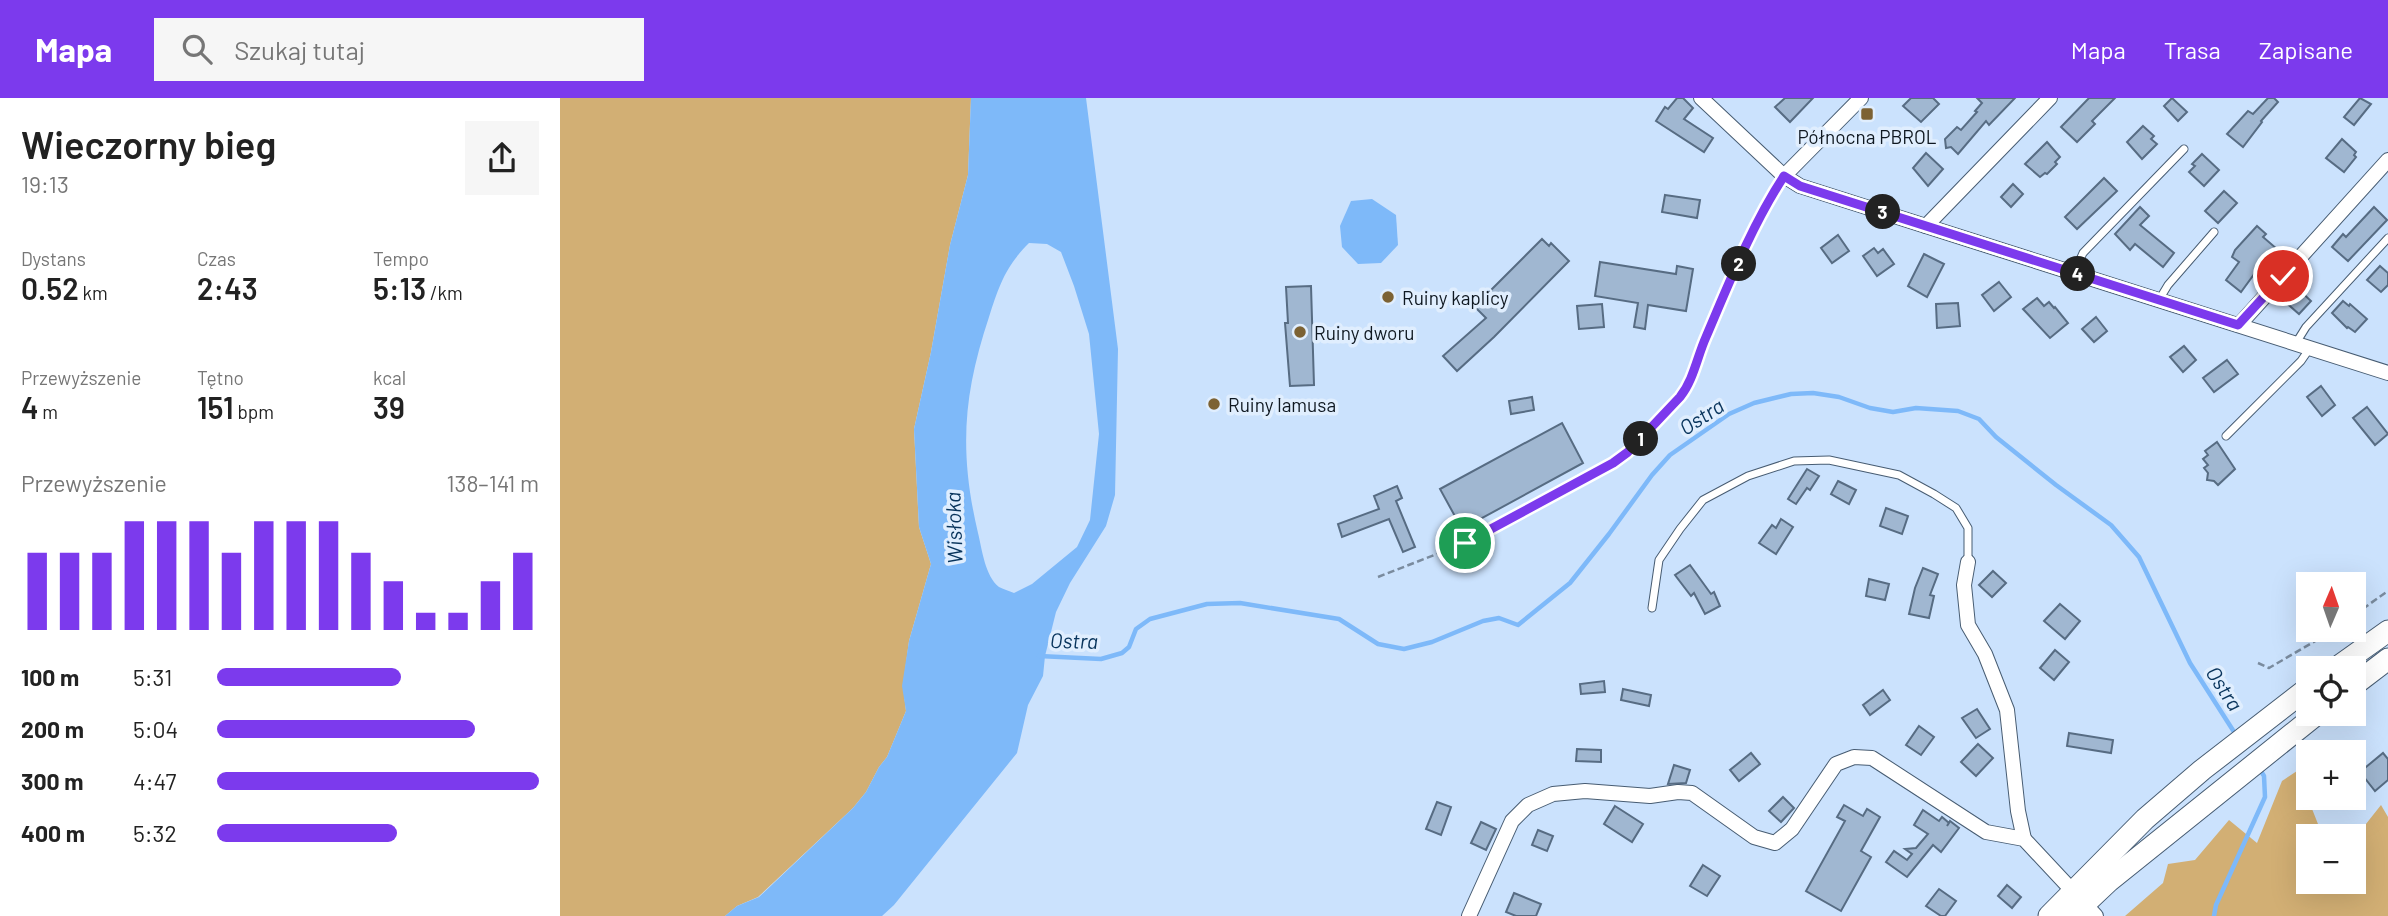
<!DOCTYPE html>
<html lang="pl">
<meta charset="utf-8">
<style>
:root{--surface:#fff;--page:#f6f6f6;--text:#222;--muted:#767676;--accent:#7c3aed}
body{margin:0;font-family:Barlow,sans-serif;background:var(--page);color:var(--text);height:100vh;display:flex;flex-direction:column;font-size:26px;white-space:nowrap}
*{box-sizing:border-box;margin:0}
p{font-size:23px;color:var(--muted)}
.icon{flex:none;width:38px;height:38px;fill:none;stroke:currentColor;stroke-width:2;stroke-linecap:round;stroke-linejoin:round}
.map{position:relative;flex:1;overflow:hidden}
.details{display:flex;flex-direction:column;background:var(--surface);width:560px}
.details>*{flex:none}
.needle{width:46px;rotate:2deg}
.buttons{position:absolute;left:1736px;top:474px;display:grid;gap:14px}
.buttons a{display:grid;place-items:center;width:70px;height:70px;border-radius:0px;background:var(--surface);box-shadow:0 7px 28px #0002;font-size:35px}
.pin{position:absolute;display:grid;place-items:center;width:60px;height:60px;color:#fff;margin:-30px;border:4px solid #fff;border-radius:50%;box-shadow:0 2px 7px #0007}
.km{position:absolute;width:35px;height:35px;margin:-18px;border-radius:50%;background:#222;color:#fff;font-size:19px;line-height:35px;text-align:center}
.round{display:grid;place-items:center;flex:none;width:74px;height:74px;border-radius:0px;background:var(--page)}
.summary{display:flex;align-items:center;justify-content:space-between;height:119px;padding:0 21px}
h1{font-size:38px;font-weight:600;line-height:52px}
.metrics{display:grid;grid-template-columns:repeat(3,1fr);gap:10px;height:119px;padding:7px 21px}
.metrics div{display:grid;align-content:center}
.metrics b{font-size:30px;font-weight:600}
.metrics small{font-size:19px;font-weight:400}
.metrics p{font-size:19px}
.chart{height:196px;padding:14px 21px}
.chart p{display:flex;justify-content:space-between}
.chart svg{width:100%;height:126px;margin-top:7px;stroke:var(--accent);stroke-width:6}
ul{padding:0 21px;list-style:none;font-size:23px}
li{display:grid;grid-template-columns:112px 84px 1fr;align-items:center;height:52px}
li i{height:18px;border-radius:9px;background:var(--accent)}
header{display:flex;align-items:center;gap:42px;box-sizing:border-box;height:98px;padding:0 35px;background:var(--accent);color:#fff}
header strong{font-size:33px}
nav{display:flex;gap:38px;margin-inline-start:auto;font-size:24px}
.search{width:490px;height:63px;background:var(--page);display:flex;align-items:center;gap:18px;box-sizing:border-box;padding:0 24px;border-radius:0px;color:var(--muted);font-size:26px}
main{display:flex;flex:1;min-height:0}
.map>svg:first-child{display:block}
.green{fill:#d2af74}
.water{fill:#7eb9f9;fill-rule:evenodd}
.lines{fill:none;stroke-linecap:round;stroke-linejoin:round}
.stream{stroke:#7eb9f9;stroke-width:4.5}
.building{fill:#a0b7d1;stroke:#576c83;stroke-width:2}
.lane-casing{stroke:#475c72;stroke-width:9}
.street-casing{stroke:#475c72;stroke-width:16}
.primary-casing{stroke:#475c72;stroke-width:23}
.path{stroke:#7a8b9e;stroke-width:2.5;stroke-dasharray:7 3.5;stroke-linecap:butt}
.lane{stroke:#fff;stroke-width:7}
.street{stroke:#fff;stroke-width:14}
.primary{stroke:#fff;stroke-width:21}
.route-casing{stroke:#fff;stroke-width:14}
.route{stroke:#7c3aed;stroke-width:9}
.poi-dot{fill:#7c6234;stroke:#e0eefe;stroke-width:2.5}
.labels{text-anchor:middle;dominant-baseline:central;stroke-width:7;stroke-linejoin:round;paint-order:stroke}
.poi-label{font-size:19px;fill:#0f1821;stroke:#e0eefe;text-anchor:start}
.water-label{font-size:21px;font-style:italic;fill:#08345c;stroke:#e0eefe}
</style>
<header>
<strong>Mapa</strong>
<div class="search"><svg class="icon" aria-label="search" viewBox="0 0 24 24"><circle cx="10" cy="10" r="6"/><path d="M15 15l6 6"/></svg>Szukaj tutaj</div>
<nav><a>Mapa</a><a>Trasa</a><a>Zapisane</a></nav>
</header>
<main>
<section class="details">
<div class="summary"><div><h1>Wieczorny bieg</h1><p>19:13</p></div><a class="round"><svg class="icon" aria-label="share" viewBox="0 0 24 24"><path d="M12 15V3M7 8l5-5 5 5M5 13v7h14v-7"/></svg></a></div>
<div class="metrics">
<div><p>Dystans</p><b>0.52<small> km</small></b></div>
<div><p>Czas</p><b>2:43</b></div>
<div><p>Tempo</p><b>5:13<small> /km</small></b></div>
</div>
<div class="metrics">
<div><p>Przewyższenie</p><b>4<small> m</small></b></div>
<div><p>Tętno</p><b>151<small> bpm</small></b></div>
<div><p>kcal</p><b>39</b></div>
</div>
<div class="chart"><p><span>Przewyższenie</span>138–141 m</p>
<svg viewBox="0 0 160 44" preserveAspectRatio="none"><path d="M5 44V17M15 44V17M25 44V17M35 44V6M45 44V6M55 44V6M65 44V17M75 44V6M85 44V6M95 44V6M105 44V17M115 44V27M125 44V38M135 44V38M145 44V27M155 44V17"/></svg>
</div>
<ul>
<li><b>100 m</b>5:31<i style="width:57%"></i></li>
<li><b>200 m</b>5:04<i style="width:80%"></i></li>
<li><b>300 m</b>4:47<i style="width:100%"></i></li>
<li><b>400 m</b>5:32<i style="width:56%"></i></li>
</ul>
</section>
<div class="map">
<svg width="1828" height="818" viewBox="0 0 1828 818">
<rect width="100%" height="100%" fill="#cbe2fd"/>
<g class="green">
<path d="M0 0H411L408 77 390 147 371 254 354 331 359 429 371 466 349 543 343 588 346 613 327 659 319 669 306 694 293 710 198 799 177 808 165 818H0Z"/>
<path d="M1737 673 1758 726 1775 738H1748V784H1794V741L1821 707 1828 719V818H1565L1603 785 1608 766 1635 762 1669 722 1697 745 1722 683Z"/>
</g>
<g class="water">
<path d="M411 0H526L558 251 555 397 546 428 510 485 496 514 485 558 483 578 468 607 457 655 334 807 322 818H165L177 808 199 799 293 710 306 694 319 669 327 659 346 613 342 588 349 543 371 466 359 429 354 331 371 254 390 147 408 77ZM469 145 487 146 501 154 514 188 529 236 539 336 530 422 517 449 472 486 454 495C449 493 443 491 439 489 425 478 422 451 418 435 399 354 403 297 429 219 439 188 445 169 469 145Z"/>
<path d="M812 101 836 117 838 147 821 165 798 166 782 149 780 128 791 103Z"/>
</g>
<g class="lines">
<g class="stream">
<path d="M479 558 541 561 562 555 569 549 576 531 590 521 647 506 680 505 779 521 818 546 844 551 872 544 923 523 939 520 958 527 1010 485 1049 436 1092 377 1110 357 1169 316 1194 305 1231 296 1253 295 1279 299 1310 310 1333 314 1356 310 1398 313 1419 321 1436 339 1496 387 1551 427 1579 459 1630 565 1676 637"/>
<path d="M1654 818 1656 807 1705 699 1704 678 1699 670"/>
</g>
</g>
<g class="building">
<path d="M1117 0H1123L1133 10 1124 21 1153 40 1144 54 1096 23 1105 9 1108 11Z"/>
<path d="M1225 0H1253L1230 24 1215 9Z"/>
<path d="M1351 0H1373L1379 6 1361 24 1343 8Z"/>
<path d="M1417 0H1455L1429 27 1426 23 1398 56 1391 49 1386 50 1385 41 1397 29 1401 32 1417 14 1415 13 1422 5Z"/>
<path d="M1529 0H1555L1532 23 1535 26 1517 44 1501 29Z"/>
<path d="M1612 0 1627 14 1618 23 1604 8Z"/>
<path d="M1708 0H1714L1718 4 1701 23 1702 24 1683 49 1667 36 1688 13 1693 16Z"/>
<path d="M1800 0 1811 6 1794 27 1784 19Z"/>
<path d="M1583 28 1594 38 1591 41 1597 46 1582 61 1567 44Z"/>
<path d="M1782 41 1796 54 1794 57 1796 59 1784 74 1766 60Z"/>
<path d="M1487 44 1500 59 1495 64 1497 66 1487 76 1485 75 1480 79 1465 66Z"/>
<path d="M1366 55 1383 71 1368 88 1353 70Z"/>
<path d="M1642 56 1659 72 1644 88 1629 74 1635 68 1632 66Z"/>
<path d="M1544 80 1557 93 1517 131 1505 119Z"/>
<path d="M1453 86 1463 96 1451 109 1441 99Z"/>
<path d="M1664 93 1677 105 1658 125 1645 113Z"/>
<path d="M1105 97 1140 102 1137 120 1102 114Z"/>
<path d="M1580 109 1589 118 1580 127 1614 155 1603 169 1575 146 1570 152 1555 136Z"/>
<path d="M1814 109 1827 122 1788 163 1772 149 1783 136 1786 139Z"/>
<path d="M1697 128 1706 136 1703 139 1717 151 1705 165 1703 164 1681 194 1666 182 1679 164 1672 159 1675 152Z"/>
<path d="M1278 137 1289 153 1272 165 1261 150Z"/>
<path d="M982 141 989 148 991 145 1009 163 934 239 897 273 883 258 926 220 912 206 926 193 928 195Z"/>
<path d="M1314 150 1318 155 1323 151 1334 166 1317 178 1303 158Z"/>
<path d="M1364 156 1384 166 1367 199 1348 188Z"/>
<path d="M1040 164 1116 176 1117 168 1133 171 1126 213 1088 207 1085 231 1074 229 1078 205 1035 198Z"/>
<path d="M1820 168 1828 175V187L1821 194 1807 182Z"/>
<path d="M1439 184 1451 199 1434 213 1422 197Z"/>
<path d="M751 188 754 287 730 288 725 225H728L726 189Z"/>
<path d="M1736 189 1751 203 1739 216 1723 202Z"/>
<path d="M1477 200 1484 208 1489 204 1494 210 1495 209 1508 225 1490 240 1463 211Z"/>
<path d="M1783 203 1789 208 1790 206 1807 221 1795 234 1788 229 1787 230 1772 215Z"/>
<path d="M1398 205 1400 228 1377 230 1376 206Z"/>
<path d="M1042 206 1044 229 1019 231 1017 208Z"/>
<path d="M1536 219 1547 233 1534 244 1522 231Z"/>
<path d="M1624 248 1636 262 1623 274 1610 259Z"/>
<path d="M1667 262 1678 276 1654 294 1643 280Z"/>
<path d="M1761 288 1775 307 1762 318 1747 299Z"/>
<path d="M972 299 974 312 951 316 949 303Z"/>
<path d="M1807 309 1828 336 1815 347 1793 320Z"/>
<path d="M1002 325 1023 365 902 431 880 391Z"/>
<path d="M1657 344 1675 371 1658 387 1654 383 1647 382 1648 375 1644 370 1648 367 1643 361 1648 357 1645 353Z"/>
<path d="M1247 371 1259 378 1250 392 1247 390 1236 406 1228 401Z"/>
<path d="M1278 383 1296 392 1289 406 1271 396Z"/>
<path d="M837 388 842 400 836 403 855 449 843 454 829 421 782 439 778 426 819 411 814 398Z"/>
<path d="M1326 410 1348 418 1342 436 1320 428Z"/>
<path d="M1221 421 1233 429 1216 456 1199 445 1212 427 1216 430Z"/>
<path d="M1130 467 1151 496 1154 494 1160 508 1145 516 1134 495 1131 498 1115 477Z"/>
<path d="M1363 470 1378 476 1370 497 1374 498 1369 520 1349 516 1355 490Z"/>
<path d="M1433 473 1446 485 1432 499 1419 487Z"/>
<path d="M1309 481 1329 486 1325 502 1306 498Z"/>
<path d="M1500 506 1520 523 1505 541 1484 523Z"/>
<path d="M1495 552 1509 564 1494 582 1480 570Z"/>
<path d="M1044 583 1045 594 1021 596 1020 586Z"/>
<path d="M1063 591 1091 597 1089 608 1061 602Z"/>
<path d="M1323 592 1330 602 1310 617 1303 607Z"/>
<path d="M1417 611 1430 631 1416 640 1402 620Z"/>
<path d="M1359 628 1374 639 1361 657 1346 647Z"/>
<path d="M1509 635 1553 642 1551 655 1507 648Z"/>
<path d="M1418 646 1433 660 1416 678 1401 664Z"/>
<path d="M1017 651 1041 652V664L1016 663Z"/>
<path d="M1191 655 1200 666 1179 683 1170 672Z"/>
<path d="M1823 655 1828 661V682L1815 693 1800 674Z"/>
<path d="M1114 667 1130 672 1126 685 1108 686Z"/>
<path d="M1223 699 1234 710 1221 724 1209 713Z"/>
<path d="M877 704 891 709 881 737 866 731Z"/>
<path d="M1284 707 1303 718 1307 711 1320 719 1301 753 1311 759 1281 813 1246 793 1285 723 1277 719Z"/>
<path d="M1055 708 1083 726 1072 744 1044 726Z"/>
<path d="M1363 712 1379 723 1382 719 1389 725 1387 728 1390 723 1399 730 1381 754 1373 747 1347 779 1326 764 1334 753 1347 762 1352 756 1345 751 1356 750 1368 736 1354 727Z"/>
<path d="M921 724 936 731 926 752 911 745Z"/>
<path d="M978 732 993 738 987 753 972 747Z"/>
<path d="M1143 767 1160 778 1147 798 1130 788Z"/>
<path d="M1447 787 1461 799 1452 810 1438 798Z"/>
<path d="M1379 791 1396 803 1385 818H1381L1366 808Z"/>
<path d="M954 795 981 806 976 818H956L946 814Z"/>
</g>
<g class="lines">
<defs>
<g id="lane">
<path d="M1514 175 1523 155 1624 51"/>
<path d="M1599 202 1608 187 1654 134"/>
<path d="M1736 245 1746 229 1828 140"/>
<path d="M1128 289 1145 241 1200 118 1224 79"/>
<path d="M1666 338 1741 263 1750 250"/>
<path d="M1092 510 1099 462 1120 431 1143 402 1188 378 1234 363 1269 362 1339 377 1374 396 1396 410 1408 430V464"/>
</g>
<g id="street">
<path d="M1141 0 1224 78 1240 88 1828 275"/>
<path d="M1224 78 1301 0"/>
<path d="M1366 128 1490 0"/>
<path d="M1679 227 1828 62"/>
<path d="M1408 464 1404 487 1408 527 1425 556 1447 612 1458 713 1464 741"/>
<path d="M909 818 952 723 968 707 993 696 1025 693 1090 698 1118 694 1132 695 1194 739 1215 745 1232 731 1276 666 1294 659 1312 660 1426 734 1464 741 1536 818"/>
</g>
<g id="primary">
<path d="M1776 570 1828 533"/>
<path d="M1794 587 1828 561"/>
<path d="M1489 818 1585 721 1642 672 1748 590"/>
<path d="M1512 818 1549 783 1757 616"/>
</g>
</defs>
<use href="#lane" class="lane-casing"/>
<use href="#street" class="street-casing"/>
<use href="#primary" class="primary-casing"/>
<g class="path">
<path d="M818 479 905 445 1053 365 1068 354 1121 297"/>
<path d="M1794 517 1828 493"/>
<path d="M1698 565 1709 570 1774 532"/>
</g>
<use href="#lane" class="lane"/>
<use href="#street" class="street"/>
<use href="#primary" class="primary"/>
</g>
<g class="lines">
<defs>
<path id="route" d="M905 445 1053 365 1068 354 1120 299C1134 281 1137 259 1146 239 1169 185 1192 127 1224 78L1240 88 1678 227 1723 178"/>
</defs>
<use href="#route" class="route-casing"/>
<use href="#route" class="route"/>
</g>
<g class="poi-dot">
<rect x="1300" y="9" width="14" height="14" rx="3.5"/>
<circle cx="828" cy="199" r="7"/>
<circle cx="740" cy="234" r="7"/>
<circle cx="654" cy="306" r="7"/>
</g>
<g class="labels">
<g class="poi-label">
<text x="1307" y="38" text-anchor="middle">Północna PBROL</text>
<text x="842" y="199">Ruiny kaplicy</text>
<text x="754" y="234">Ruiny dworu</text>
<text x="668" y="306">Ruiny lamusa</text>
</g>
<g class="water-label">
<text transform="translate(1141 318) rotate(-33)">Ostra</text>
<text transform="translate(393 430) rotate(-92)">Wisłoka</text>
<text transform="translate(514 542) rotate(1)">Ostra</text>
<text transform="translate(1665 590) rotate(57)">Ostra</text>
</g>
</g>
</svg>
<div class="buttons">
<a><svg class="needle" viewBox="-14 -14 28 28"><path d="M0-13l5 13h-10z" fill="#e53935"/><path d="M0 13l5-13h-10z" fill="#767676"/></svg></a>
<a><svg class="icon" aria-label="locate" viewBox="0 0 24 24"><circle cx="12" cy="12" r="6"/><path d="M12 2v4M12 18v4M2 12h4M18 12h4"/></svg></a>
<a>+</a>
<a>−</a>
</div>
<div class="pin" style="left:905px;top:445px;background:#1e9e55"><svg class="icon" aria-label="arrive" viewBox="0 0 24 24"><path d="M6 21V4h12l-3 4 3 4H6"/></svg></div>
<div class="pin" style="left:1723px;top:178px;background:#d93025"><svg class="icon" aria-label="check" viewBox="0 0 24 24"><path d="M5 12l5 5 9-10"/></svg></div>
<b class="km" style="left:1081px;top:341px">1</b>
<b class="km" style="left:1179px;top:166px">2</b>
<b class="km" style="left:1323px;top:114px">3</b>
<b class="km" style="left:1518px;top:176px">4</b>
</div>
</main>
